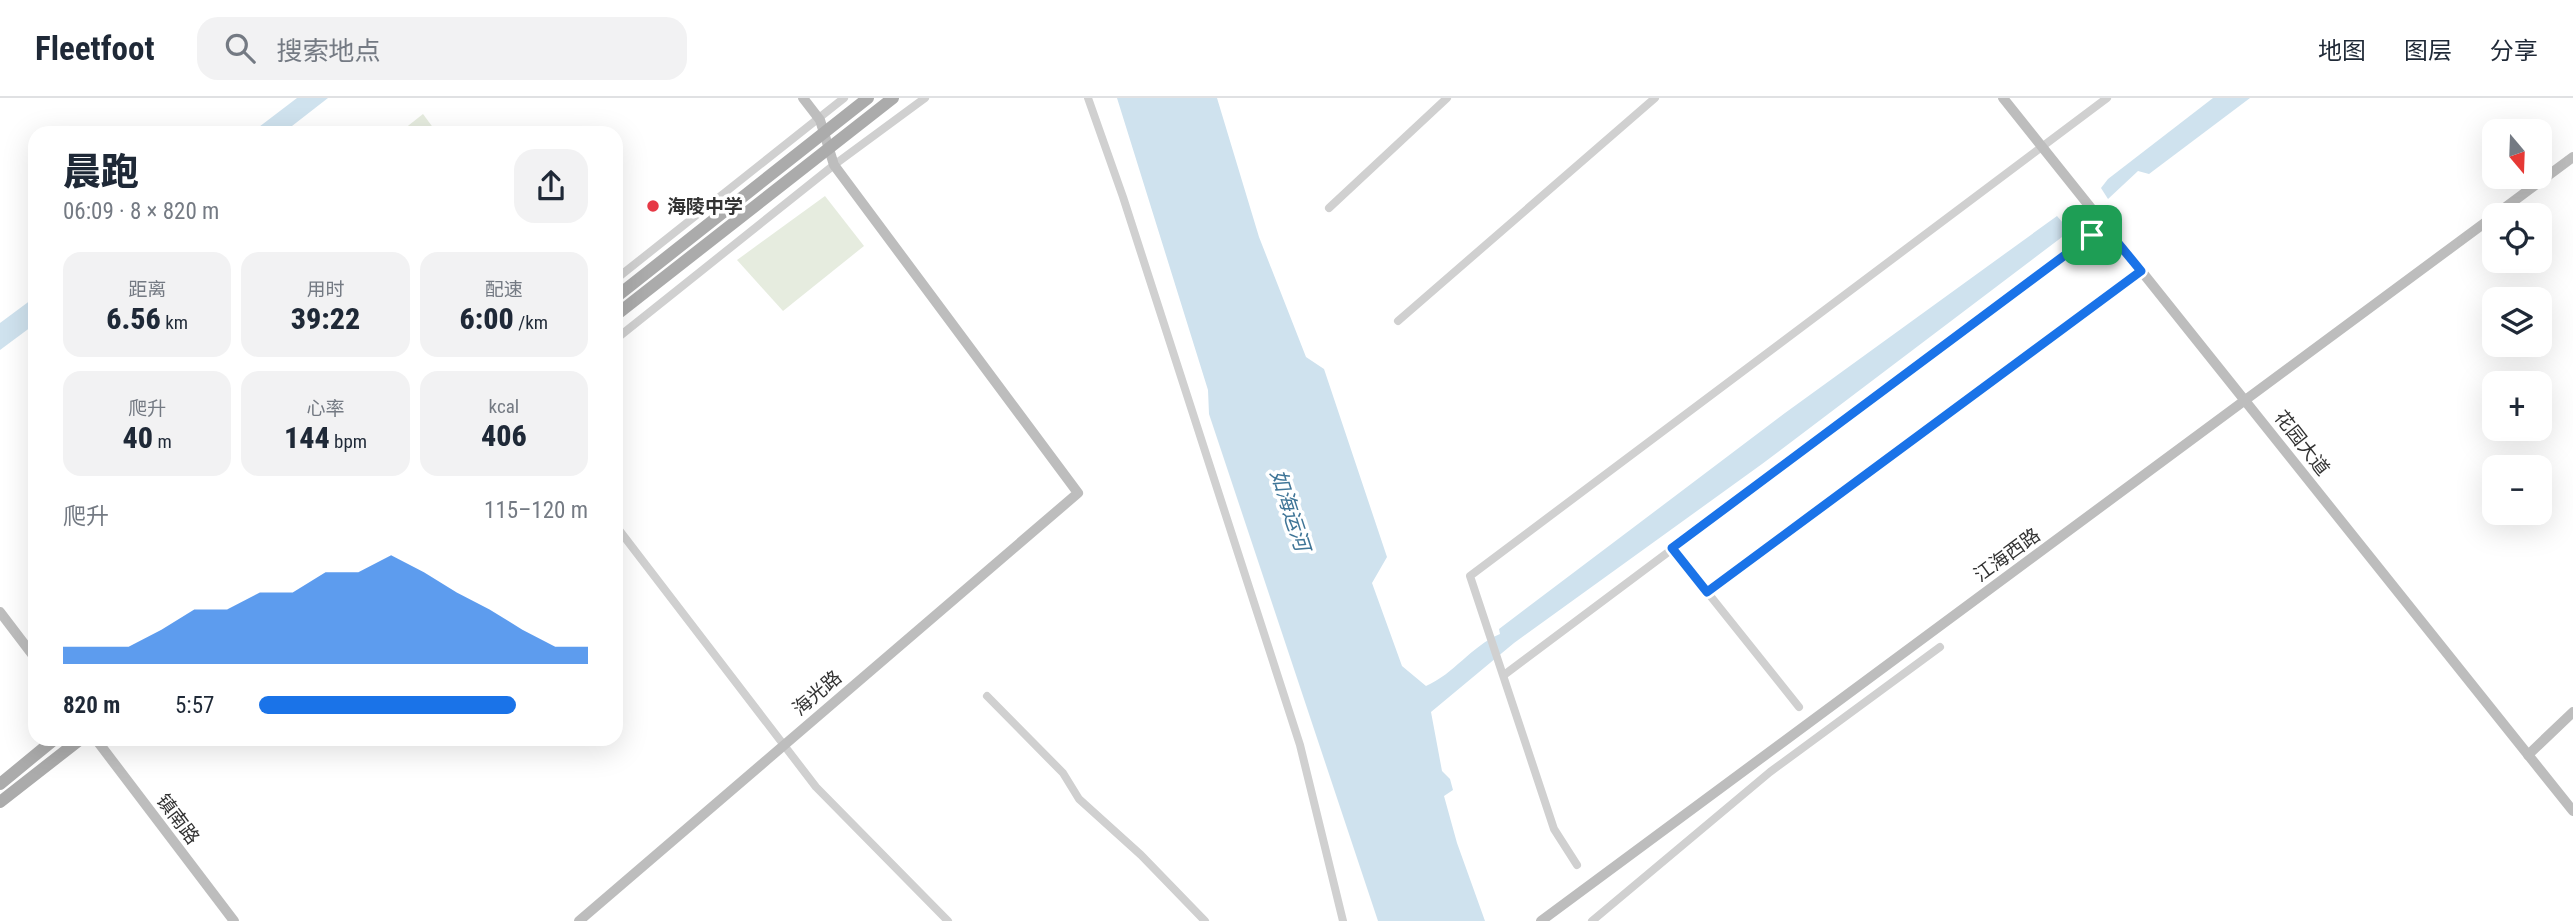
<!DOCTYPE html>
<html lang="zh">
<meta charset="utf-8">
<style>
:root{--surface:#fff;--page:#f2f2f3;--text:#1f2937;--muted:#747a83;--line:#e0e1e3;--accent:#1a73e8}
body{margin:0;font-family:"Roboto Condensed","Noto Sans SC",sans-serif;background:var(--page);color:var(--text);height:100vh;display:flex;flex-direction:column;font-size:26px;white-space:nowrap}
*{box-sizing:border-box;margin:0}
p{font-size:23px;color:var(--muted)}
.icon{flex:none;width:38px;height:38px;fill:none;stroke:currentColor;stroke-width:2;stroke-linecap:round;stroke-linejoin:round}
.map{position:relative;flex:1;overflow:hidden}
.drawer{position:absolute;left:28px;top:28px;width:595px;height:620px;display:flex;flex-direction:column;background:var(--surface);border-radius:21px;box-shadow:0 7px 28px #0002}
.drawer>*{flex:none}
.needle{width:46px;rotate:161deg}
.fabs{position:absolute;left:2482px;top:21px;display:grid;gap:14px}
.fabs a{display:grid;place-items:center;width:70px;height:70px;border-radius:14px;background:var(--surface);box-shadow:0 7px 28px #0002;font-size:35px}
.pin{position:absolute;display:grid;place-items:center;width:60px;height:60px;color:#fff;margin:-30px;border-radius:14px;box-shadow:0 4px 10px #0006}
.round{display:grid;place-items:center;flex:none;width:74px;height:74px;border-radius:21px;background:var(--page)}
.summary{display:flex;align-items:center;justify-content:space-between;height:119px;padding:0 35px}
h1{font-size:38px;font-weight:800;line-height:52px}
.metrics{display:grid;grid-template-columns:repeat(3,1fr);gap:10px;height:119px;padding:7px 35px}
.metrics div{display:grid;align-content:center;border-radius:18px;background:var(--page);text-align:center}
.metrics b{font-size:30px;font-weight:800}
.metrics small{font-size:19px;font-weight:400}
.metrics p{font-size:19px}
.chart{height:196px;padding:14px 35px}
.chart p{display:flex;justify-content:space-between}
.chart svg{width:100%;height:126px;margin-top:7px;fill:var(--accent);opacity:.7}
ul{padding:0 35px;list-style:none;font-size:23px}
li{display:grid;grid-template-columns:112px 84px 1fr;align-items:center;height:52px}
li i{height:18px;border-radius:9px;background:var(--accent)}
header{display:flex;align-items:center;gap:42px;box-sizing:border-box;height:98px;padding:0 35px;background:var(--surface);border-bottom:2px solid var(--line)}
header strong{font-size:33px}
nav{display:flex;gap:38px;margin-inline-start:auto;font-size:24px}
.search{width:490px;height:63px;background:var(--page);display:flex;align-items:center;gap:18px;box-sizing:border-box;padding:0 24px;border-radius:21px;color:var(--muted);font-size:26px}
.map>svg:first-child{display:block}
.green{fill:#e6ecdf}
.water{fill:#cfe2ee}
.lines{fill:none;stroke-linecap:round;stroke-linejoin:round}
.street{stroke:#d0d0d0;stroke-width:8}
.secondary{stroke:#bdbdbd;stroke-width:10}
.primary{stroke:#ababab;stroke-width:12}
.primary-bridge{stroke:#ababab;stroke-width:12}
.route-casing{stroke:#fff;stroke-width:14}
.route{stroke:#1a73e8;stroke-width:9}
.poi-dot{fill:#e63946;stroke:#fff;stroke-width:2.5}
.labels{text-anchor:middle;dominant-baseline:central;stroke-width:7;stroke-linejoin:round;paint-order:stroke}
.poi-label{font-size:19px;font-weight:bold;fill:#333;stroke:#fff;text-anchor:start}
.street-label{font-size:19px;fill:#333;stroke:#fff}
.water-label{font-size:21px;font-style:italic;fill:#3f7597;stroke:#fff}
</style>
<header>
<strong>Fleetfoot</strong>
<div class="search"><svg class="icon" aria-label="search" viewBox="0 0 24 24"><circle cx="10" cy="10" r="6"/><path d="M15 15l6 6"/></svg>搜索地点</div>
<nav><a>地图</a><a>图层</a><a>分享</a></nav>
</header>
<div class="map">
<svg width="2573" height="823" viewBox="0 0 2573 823">
<rect width="100%" height="100%" fill="#fff"/>
<g class="green">
<path d="M423 16 437 35H399Z"/>
<path d="M825 98 864 148 783 213 737 162Z"/>
</g>
<g class="water">
<path d="M297 0H328L283 35H251Z"/>
<path d="M1117 0H1217L1259 139 1306 259 1324 271 1387 459 1372 485 1402 568 1426 588C1454 576 1470 549 1500 536L1499 531 1785 315 2057 118 2070 133 1762 366 1514 545 1431 614 1442 673 1450 681 1453 692 1444 698 1457 745 1485 823H1378L1209 316 1208 292Z"/>
<path d="M2213 0H2250L2149 76 2138 73 2108 101 2101 90 2108 81Z"/>
<path d="M35 199V226L0 252V225Z"/>
</g>
<g class="lines">
<g class="street">
<path d="M1088 0 1123 99 1300 647 1343 823"/>
<path d="M1329 110 1447 0"/>
<path d="M616 181 844 0"/>
<path d="M1398 223 1655 0"/>
<path d="M616 241 834 67 925 0"/>
<path d="M616 428 816 689 948 823"/>
<path d="M1672 450 1799 609"/>
<path d="M1707 494 2141 173"/>
<path d="M1504 577 2104 128"/>
<path d="M987 598 1063 675 1079 701 1141 757 1205 823"/>
<path d="M1577 767 1554 731 1470 478 2107 0"/>
<path d="M1592 823 1770 674 1940 549"/>
</g>
<g class="secondary">
<path d="M2003 0 2573 713"/>
<path d="M2495 117 2573 59"/>
<path d="M0 514 35 560"/>
<path d="M95 640 234 823"/>
<path d="M2528 657 2573 614"/>
<path d="M579 823 1078 395 834 67 820 22 803 0"/>
<path d="M1541 823 2494 118"/>
</g>
<g class="primary">
<path d="M0 686 56 640"/>
<path d="M0 704 82 640"/>
</g>
<g class="primary-bridge">
<path d="M616 199 868 0"/>
<path d="M616 217 893 0"/>
</g>
</g>
<g class="lines">
<defs>
<path id="route" d="M2104 128 2141 173 1707 494 1672 450Z"/>
</defs>
<use href="#route" class="route-casing"/>
<use href="#route" class="route"/>
</g>
<circle class="poi-dot" cx="653" cy="108" r="7"/>
<g class="labels">
<g class="poi-label">
<text x="667" y="108">海陵中学</text>
</g>
<g class="street-label">
<text transform="translate(2302 345) rotate(52)">花园大道</text>
<text transform="translate(2007 457) rotate(-36)">江海西路</text>
<text transform="translate(817 595) rotate(-41)">海光路</text>
<text transform="translate(178 721) rotate(53)">镇南路</text>
</g>
<g class="water-label">
<text transform="translate(1290 412) rotate(72)">如海运河</text>
</g>
</g>
</svg>
<div class="fabs">
<a><svg class="needle" viewBox="-14 -14 28 28"><path d="M0-13l5 13h-10z" fill="#e53935"/><path d="M0 13l5-13h-10z" fill="#747a83"/></svg></a>
<a><svg class="icon" aria-label="locate" viewBox="0 0 24 24"><circle cx="12" cy="12" r="6"/><path d="M12 2v4M12 18v4M2 12h4M18 12h4"/></svg></a>
<a><svg class="icon" aria-label="layers" viewBox="0 0 24 24"><path d="M12 4l9 5-9 5-9-5zM3 14l9 5 9-5"/></svg></a>
<a>+</a>
<a>−</a>
</div>
<div class="pin" style="left:2092px;top:137px;background:#1e9e55"><svg class="icon" aria-label="arrive" viewBox="0 0 24 24"><path d="M6 21V4h12l-3 4 3 4H6"/></svg></div>
<section class="drawer">
<div class="summary"><div><h1>晨跑</h1><p>06:09 · 8 × 820 m</p></div><a class="round"><svg class="icon" aria-label="share" viewBox="0 0 24 24"><path d="M12 15V3M7 8l5-5 5 5M5 13v7h14v-7"/></svg></a></div>
<div class="metrics">
<div><p>距离</p><b>6.56<small> km</small></b></div>
<div><p>用时</p><b>39:22</b></div>
<div><p>配速</p><b>6:00<small> /km</small></b></div>
</div>
<div class="metrics">
<div><p>爬升</p><b>40<small> m</small></b></div>
<div><p>心率</p><b>144<small> bpm</small></b></div>
<div><p>kcal</p><b>406</b></div>
</div>
<div class="chart"><p><span>爬升</span>115–120 m</p>
<svg viewBox="0 0 160 44" preserveAspectRatio="none"><path d="M0 44V38L10 38L20 38L30 32L40 25L50 25L60 19L70 19L80 12L90 12L100 6L110 12L120 19L130 25L140 32L150 38L160 38V44z"/></svg>
</div>
<ul>
<li><b>820 m</b>5:57<i style="width:78%"></i></li>
</ul>
</section>
</div>
